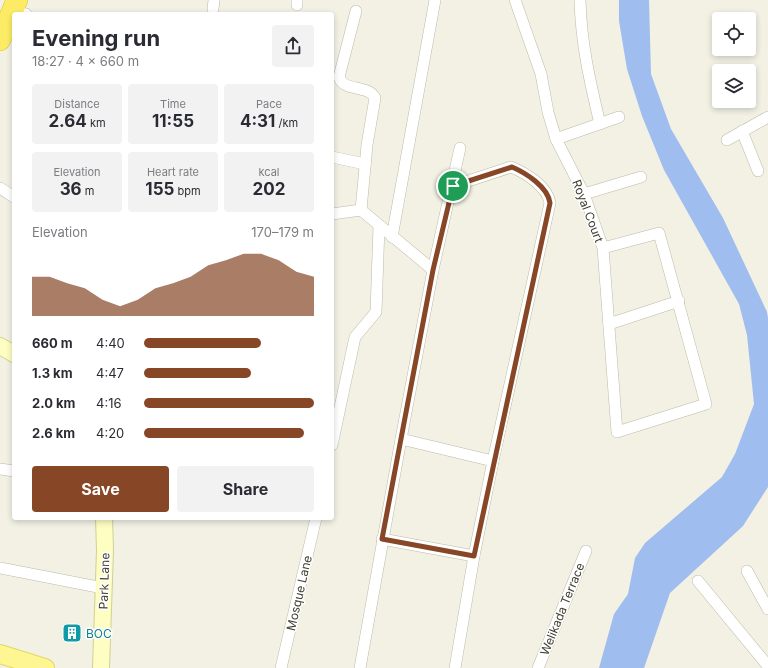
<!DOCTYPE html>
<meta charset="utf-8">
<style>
:root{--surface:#fff;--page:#f2f2f3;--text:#2b2b33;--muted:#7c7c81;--accent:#874726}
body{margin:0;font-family:Inter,sans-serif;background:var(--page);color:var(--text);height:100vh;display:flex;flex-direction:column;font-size:15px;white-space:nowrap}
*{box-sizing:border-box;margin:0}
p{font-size:13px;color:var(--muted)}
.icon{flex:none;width:22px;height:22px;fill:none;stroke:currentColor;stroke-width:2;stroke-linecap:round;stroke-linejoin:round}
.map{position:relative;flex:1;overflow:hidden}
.details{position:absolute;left:12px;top:12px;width:322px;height:508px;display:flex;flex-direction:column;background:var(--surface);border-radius:4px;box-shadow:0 2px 6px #0003}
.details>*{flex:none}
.tools{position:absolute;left:712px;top:12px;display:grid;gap:8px}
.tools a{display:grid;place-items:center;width:44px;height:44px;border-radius:4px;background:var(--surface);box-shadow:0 2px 6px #0003;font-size:20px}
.pin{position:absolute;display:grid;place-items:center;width:34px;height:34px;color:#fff;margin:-17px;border:2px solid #fff;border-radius:50%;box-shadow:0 1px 4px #0007}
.round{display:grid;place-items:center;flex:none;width:42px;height:42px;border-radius:4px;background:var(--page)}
.overview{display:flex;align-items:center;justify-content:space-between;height:68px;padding:0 20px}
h1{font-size:22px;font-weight:700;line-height:30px}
.figures{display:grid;grid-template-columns:repeat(3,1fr);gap:6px;height:68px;padding:4px 20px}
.figures div{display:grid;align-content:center;border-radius:4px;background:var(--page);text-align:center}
.figures b{font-size:17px;font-weight:700}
.figures small{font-size:11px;font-weight:400}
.figures p{font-size:11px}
.chart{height:112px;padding:8px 20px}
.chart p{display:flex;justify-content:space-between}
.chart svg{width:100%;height:72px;margin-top:4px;fill:var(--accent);opacity:.7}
.button{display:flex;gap:8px;margin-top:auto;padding:8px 20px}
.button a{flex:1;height:46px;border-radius:4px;background:var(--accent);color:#fff;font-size:16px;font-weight:700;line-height:46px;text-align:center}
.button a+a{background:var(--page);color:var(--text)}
ul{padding:0 20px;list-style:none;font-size:13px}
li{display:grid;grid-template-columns:64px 48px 1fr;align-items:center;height:30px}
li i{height:10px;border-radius:5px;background:var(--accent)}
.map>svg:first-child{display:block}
.water{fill:#a0bdef}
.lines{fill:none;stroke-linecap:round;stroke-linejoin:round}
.street-casing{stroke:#bdbba7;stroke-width:12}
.secondary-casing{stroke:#d2d094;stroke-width:18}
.primary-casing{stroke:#e2d862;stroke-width:20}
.highway-casing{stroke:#dbc335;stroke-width:22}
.street{stroke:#fff;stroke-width:11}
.secondary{stroke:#fefdc2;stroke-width:16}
.primary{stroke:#fdf692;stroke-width:18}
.highway{stroke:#fcec65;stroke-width:21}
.route-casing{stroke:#fff;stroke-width:8}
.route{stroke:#874726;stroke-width:5}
.labels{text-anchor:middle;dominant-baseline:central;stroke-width:3;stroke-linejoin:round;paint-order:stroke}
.street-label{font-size:12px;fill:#444134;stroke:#fff}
.culture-label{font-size:12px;fill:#0d838f;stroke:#fff;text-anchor:start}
</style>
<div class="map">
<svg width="768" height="668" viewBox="0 0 768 668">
<rect width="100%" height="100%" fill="#f2f1e4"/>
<path class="water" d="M619 0H649L651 74 671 129 723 218 767 312 768 318V487L743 526 670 593 644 668H599L614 614 628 594 635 558 645 543 722 477 735 454 754 404 747 335 739 304 664 170 642 116 627 69 619 21Z"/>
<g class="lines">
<defs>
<g id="street">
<path d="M515 0 541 74 548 112 556 139 584 194 603 248 617 432 706 404 659 233 603 248"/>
<path d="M580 0C581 43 590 82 600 124"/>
<path d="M297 5V0"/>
<path d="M213 9 214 0"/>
<path d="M356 11 339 77C343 92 368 84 375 98L367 145 361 210 433 270"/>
<path d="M12 12 26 14"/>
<path d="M742 131 758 171"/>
<path d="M556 139 619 117"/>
<path d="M727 140 768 117"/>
<path d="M332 157 365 164"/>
<path d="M453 186 511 167C526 173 548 187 550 203L493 461 474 556 455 668"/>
<path d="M0 188 14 197"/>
<path d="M584 194 641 177"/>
<path d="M332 214 361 210"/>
<path d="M392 237 435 0"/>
<path d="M609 324 679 301"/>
<path d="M401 439 493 461"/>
<path d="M332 445 355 337 376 312 379 226"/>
<path d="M0 469 14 471"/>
<path d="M382 539 474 556"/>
<path d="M0 568 103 588"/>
<path d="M747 571 768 609"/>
<path d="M698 581 768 666"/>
<path d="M281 668 316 518"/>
<path d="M360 668 401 439 433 270 460 148"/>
<path d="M538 668 586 551"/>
</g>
<g id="secondary">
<path d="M0 346 14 354"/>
<path d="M101 668 105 550 104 518"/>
</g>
<path id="primary" d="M0 654 45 668"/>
<path id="highway" d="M0 40 17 0"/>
</defs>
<use href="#street" class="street-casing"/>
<use href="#secondary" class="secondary-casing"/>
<use href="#primary" class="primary-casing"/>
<use href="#highway" class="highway-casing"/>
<use href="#street" class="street"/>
<use href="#secondary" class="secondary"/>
<use href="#primary" class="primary"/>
<use href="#highway" class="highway"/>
</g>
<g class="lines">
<defs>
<path id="route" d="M512 167C526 173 548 187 550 203L474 556 382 539 433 270 453 186Z"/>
</defs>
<use href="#route" class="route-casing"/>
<use href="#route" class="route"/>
</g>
<defs>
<symbol id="building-square" viewBox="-11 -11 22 22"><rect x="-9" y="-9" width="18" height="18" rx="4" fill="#0f9aa8" stroke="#fff"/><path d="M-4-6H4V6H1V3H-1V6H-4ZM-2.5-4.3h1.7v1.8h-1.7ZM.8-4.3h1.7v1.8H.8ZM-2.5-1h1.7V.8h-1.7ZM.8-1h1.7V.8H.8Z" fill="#fff"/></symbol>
</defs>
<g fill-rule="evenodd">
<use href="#building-square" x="61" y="622" width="22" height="22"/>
</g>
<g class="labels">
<g class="street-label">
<text transform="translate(588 211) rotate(69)">Royal Court</text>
<text transform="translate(104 581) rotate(-88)">Park Lane</text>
<text transform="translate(299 593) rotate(-77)">Mosque Lane</text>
<text transform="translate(562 609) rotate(-68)">Welikada Terrace</text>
</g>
<g class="culture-label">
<text x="86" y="633">BOC</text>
</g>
</g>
</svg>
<div class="tools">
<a><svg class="icon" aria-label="locate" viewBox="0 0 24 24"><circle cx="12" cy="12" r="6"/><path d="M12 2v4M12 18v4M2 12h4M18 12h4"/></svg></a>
<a><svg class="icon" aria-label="layers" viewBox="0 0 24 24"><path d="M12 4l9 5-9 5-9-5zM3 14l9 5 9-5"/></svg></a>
</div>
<div class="pin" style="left:453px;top:186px;background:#1e9e55"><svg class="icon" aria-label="arrive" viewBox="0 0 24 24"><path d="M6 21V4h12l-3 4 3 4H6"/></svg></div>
<section class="details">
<div class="overview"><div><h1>Evening run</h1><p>18:27 · 4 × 660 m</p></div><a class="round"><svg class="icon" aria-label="share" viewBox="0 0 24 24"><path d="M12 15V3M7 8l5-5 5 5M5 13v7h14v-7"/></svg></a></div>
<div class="figures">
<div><p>Distance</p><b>2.64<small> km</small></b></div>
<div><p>Time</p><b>11:55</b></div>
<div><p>Pace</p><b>4:31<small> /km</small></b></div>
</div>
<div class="figures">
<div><p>Elevation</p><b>36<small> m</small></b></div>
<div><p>Heart rate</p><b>155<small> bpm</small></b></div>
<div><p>kcal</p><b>202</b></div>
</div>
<div class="chart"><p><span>Elevation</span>170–179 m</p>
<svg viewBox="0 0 160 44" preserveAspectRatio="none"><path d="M0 44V20L10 20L20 24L30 27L40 34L50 38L60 34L70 27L80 24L90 20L100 13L110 10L120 6L130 6L140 10L150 17L160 20V44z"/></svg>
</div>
<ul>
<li><b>660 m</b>4:40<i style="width:69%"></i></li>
<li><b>1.3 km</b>4:47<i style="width:63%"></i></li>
<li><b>2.0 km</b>4:16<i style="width:100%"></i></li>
<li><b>2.6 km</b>4:20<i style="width:94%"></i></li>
</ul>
<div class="button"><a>Save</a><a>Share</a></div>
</section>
</div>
